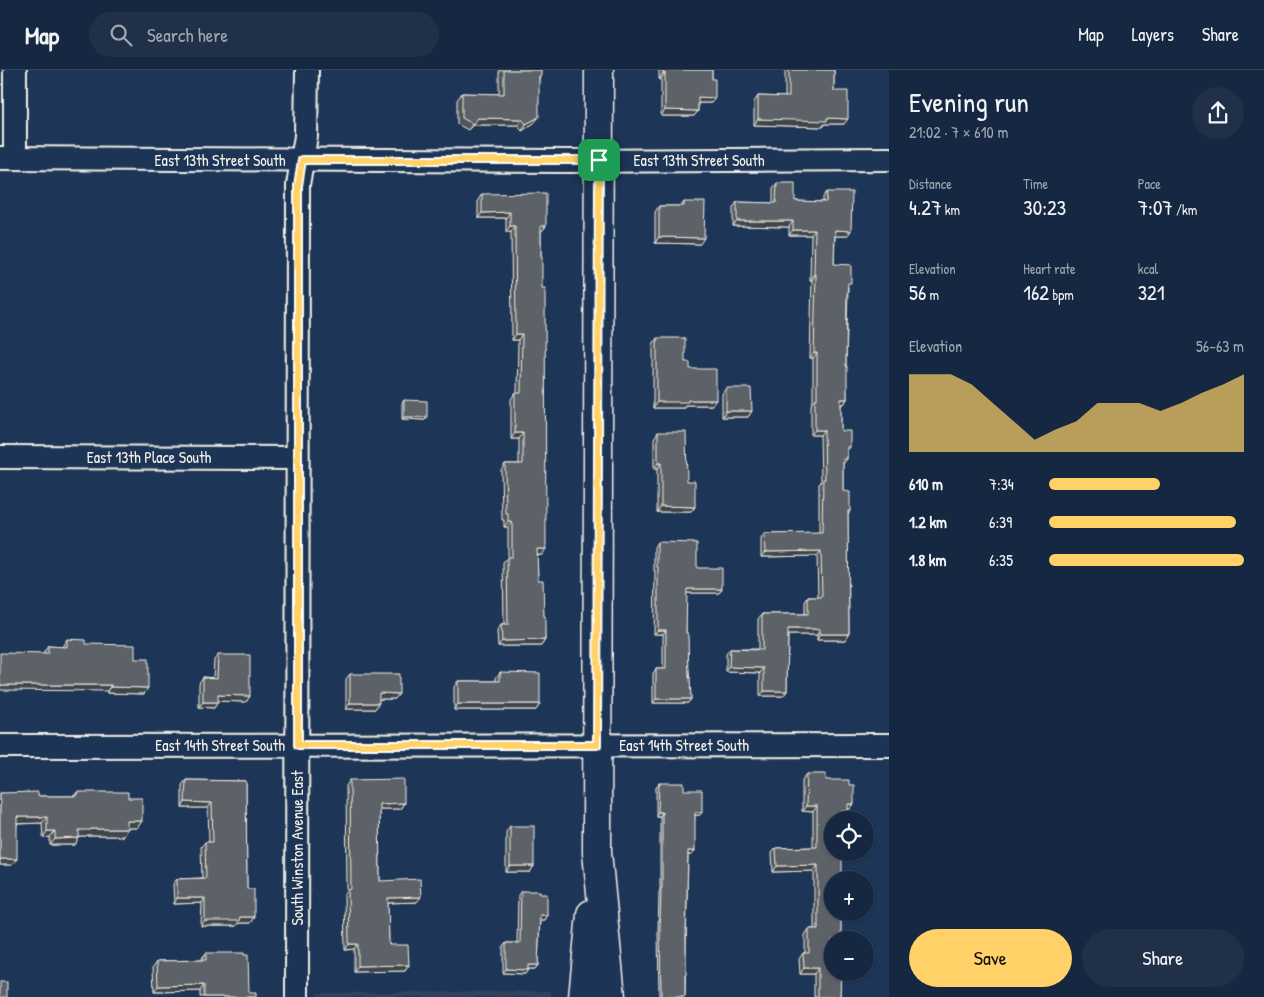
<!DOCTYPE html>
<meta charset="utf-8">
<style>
:root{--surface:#162841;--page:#1f3048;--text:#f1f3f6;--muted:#9ea6b1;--line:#35445a;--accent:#ffd166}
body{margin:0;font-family:"Patrick Hand",sans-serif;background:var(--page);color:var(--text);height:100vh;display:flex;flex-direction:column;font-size:19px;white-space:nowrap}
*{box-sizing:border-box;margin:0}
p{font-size:16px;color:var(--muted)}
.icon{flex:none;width:28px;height:28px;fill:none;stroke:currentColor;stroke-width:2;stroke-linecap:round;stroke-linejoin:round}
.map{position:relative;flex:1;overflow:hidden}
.details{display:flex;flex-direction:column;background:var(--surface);width:375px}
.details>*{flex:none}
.tools{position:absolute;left:824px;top:741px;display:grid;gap:10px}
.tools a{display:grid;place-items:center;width:50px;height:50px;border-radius:50%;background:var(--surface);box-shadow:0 1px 4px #0004,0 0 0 1px var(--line);font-size:25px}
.pin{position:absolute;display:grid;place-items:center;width:42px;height:42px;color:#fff;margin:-21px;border-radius:10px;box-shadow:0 2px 8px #0006}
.round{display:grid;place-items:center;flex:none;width:52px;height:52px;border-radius:26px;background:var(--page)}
.head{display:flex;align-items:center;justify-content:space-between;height:85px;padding:0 20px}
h1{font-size:28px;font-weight:600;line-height:38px}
.figures{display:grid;grid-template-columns:repeat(3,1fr);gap:8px;height:85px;padding:5px 20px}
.figures div{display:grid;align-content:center}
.figures b{font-size:21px;font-weight:600}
.figures small{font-size:14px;font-weight:400}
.figures p{font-size:14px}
.chart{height:140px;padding:10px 20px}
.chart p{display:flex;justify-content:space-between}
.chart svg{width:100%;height:90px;margin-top:5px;fill:var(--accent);opacity:.7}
.primary-button{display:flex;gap:10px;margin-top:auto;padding:10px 20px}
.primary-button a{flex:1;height:58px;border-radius:30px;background:var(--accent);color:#111;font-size:20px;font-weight:600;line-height:58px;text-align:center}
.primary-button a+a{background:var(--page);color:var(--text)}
ul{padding:0 20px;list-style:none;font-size:16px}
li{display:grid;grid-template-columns:80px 60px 1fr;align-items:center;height:38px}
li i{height:12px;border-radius:6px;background:var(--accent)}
header{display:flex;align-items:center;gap:30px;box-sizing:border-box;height:70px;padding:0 25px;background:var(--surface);border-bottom:1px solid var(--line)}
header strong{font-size:24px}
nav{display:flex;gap:28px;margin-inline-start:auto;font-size:18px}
.search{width:350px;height:45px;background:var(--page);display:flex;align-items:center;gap:12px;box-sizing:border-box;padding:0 18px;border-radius:28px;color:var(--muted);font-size:19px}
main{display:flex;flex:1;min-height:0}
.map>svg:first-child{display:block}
.built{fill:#30425c}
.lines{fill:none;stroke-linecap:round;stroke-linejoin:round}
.street-casing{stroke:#f4f1e8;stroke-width:26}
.secondary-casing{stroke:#f4f1e8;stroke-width:31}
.street{stroke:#1d3557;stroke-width:22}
.secondary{stroke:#1d3557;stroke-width:28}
.wall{fill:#4f5459;stroke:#f4f1e8}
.shaded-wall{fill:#404549;stroke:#f4f1e8}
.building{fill:#5c6268;stroke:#f4f1e8}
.route-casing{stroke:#fff;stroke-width:10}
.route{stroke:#ffd166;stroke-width:6}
.labels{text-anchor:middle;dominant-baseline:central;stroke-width:4;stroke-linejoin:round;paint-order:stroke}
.street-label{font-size:16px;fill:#f4f1e8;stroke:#1d3557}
</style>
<header>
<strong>Map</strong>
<div class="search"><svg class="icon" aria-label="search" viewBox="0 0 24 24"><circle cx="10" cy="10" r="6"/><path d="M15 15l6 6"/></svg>Search here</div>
<nav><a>Map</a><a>Layers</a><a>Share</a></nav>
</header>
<main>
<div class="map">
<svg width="889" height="927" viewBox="0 0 889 927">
<rect width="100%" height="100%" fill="#1d3557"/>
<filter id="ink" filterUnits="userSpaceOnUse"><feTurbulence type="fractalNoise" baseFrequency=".02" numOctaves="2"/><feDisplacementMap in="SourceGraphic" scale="10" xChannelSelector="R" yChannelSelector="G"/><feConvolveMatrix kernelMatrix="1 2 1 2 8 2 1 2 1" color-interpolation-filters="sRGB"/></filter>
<g filter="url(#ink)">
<path class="built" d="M551 921V927H318V923Z"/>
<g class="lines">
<defs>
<g id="street">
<path d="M15 0V88"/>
<path d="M0 88 567 91 889 89"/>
<path d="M0 387 297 388"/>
<path d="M0 676 889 675"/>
<path d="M297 927 298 115 306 66 307 0"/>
</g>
<g id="secondary">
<path d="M599 0 597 782 611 927"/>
<path d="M583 927 591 844"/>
</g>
</defs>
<use href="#street" class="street-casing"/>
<use href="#secondary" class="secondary-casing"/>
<use href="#street" class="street"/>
<use href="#secondary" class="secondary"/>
</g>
<g class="wall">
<path d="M499 0H541L539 10 534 53 522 61 518 55H473L468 60 457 54V30L462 23 499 24Z"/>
<path d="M659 0H712V9L715 28 711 33H698V41L694 46H661V9H659Z"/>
<path d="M785 0H834V21L844 54H824L823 57 754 55V32L758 26 785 27Z"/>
<path d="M777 113 795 131 823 132V127L827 122 847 166H835L834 194 848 217 846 296 847 329 844 334H841V361L850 377 847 381V389L843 394V421L850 441 848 444 849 564 845 570H817V565H788L787 621 783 626H760V603L726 602V584L730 579H758V549L762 544H805V532L808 527H818L817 486 761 487V469L764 464H819V414L821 412 820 365H811V335L813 331V288H810L812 210H810L811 165H789V157L733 156V138L737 132 773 133V118Z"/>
<path d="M482 124 546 156 542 161H541L542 485H537L538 510 544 546 545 570 541 576H498L497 561 501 555H504L503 492 508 487V457H504V450H502L501 400 505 394H519V369H511V329L515 323H517L518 270H512L511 162H506V148H478V130Z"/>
<path d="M684 132 700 174 655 173V142L659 136H681Z"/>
<path d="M657 268 685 292 712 335H685L684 338H653V274Z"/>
<path d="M726 318 752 341 748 347H722V324Z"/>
<path d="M404 330 427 347 425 350 402 349V333Z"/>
<path d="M658 362 687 411 695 437 691 442H657V399H654V368Z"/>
<path d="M657 472 697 498 722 519 719 523H686V563L691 629 688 633H653V603L656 599H663V564H654L655 501H654V477Z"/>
<path d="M67 569 135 589 144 624 107 623V621L44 584V582L48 576 63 577V575Z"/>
<path d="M218 585 250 626 246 632 218 631 214 638 199 637V613L203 607 213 608 214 590Z"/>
<path d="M500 602 540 634 536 640H454V617L458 611H496V608Z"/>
<path d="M350 604 395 629H379L375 639H346V609Z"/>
<path d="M807 704 826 710 849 715 854 734 850 739H848V741L844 747H842L840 927H814V904H800L799 889 803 883H805V865L809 859H814V801L773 802 772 783 776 778 813 777V742L802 741V710Z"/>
<path d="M186 710 246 711 247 819 254 847 250 853H238L236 856H201L202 833 174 834 173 814 177 809 202 808 201 777 205 772H209L208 738H182V715Z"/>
<path d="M350 710 404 733 400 739H379L380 811 417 832 388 833 389 875 409 895 405 901 354 902V879L345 880 344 825 347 820 346 716Z"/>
<path d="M659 713 684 720 700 745H695L692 785H688L685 927H659L658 862 659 822 660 820V746H656V717Z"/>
<path d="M77 722 128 728 142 751 137 758H127V759L123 766H87L86 767H79V768L75 775H50V767L43 768 42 753 17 754 12 795H0V723L38 726H74Z"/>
<path d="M510 756 534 796 530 802H506V762Z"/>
<path d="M521 821 540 824 547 845 544 850H540L538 895 535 899H528L525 904 503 903V877L506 873H517L518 825Z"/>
<path d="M206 883 249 923 256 927H200V921L154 922 153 897 157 891 202 890V888Z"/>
</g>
<g class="shaded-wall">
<path d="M663 3H665L661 9H659Z"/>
<path d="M698 27 715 28 711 33H694Z"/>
<path d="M665 40 698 41 694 46H661Z"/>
<path d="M539 47 534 53 522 61 526 54Z"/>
<path d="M478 48 522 49 518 55H473L468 60Z"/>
<path d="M827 48 848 49 844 54H824L823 57 754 55 758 49Z"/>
<path d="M510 142 506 148H478L482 143Z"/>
<path d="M737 151H793L789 157 733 156Z"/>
<path d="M510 156H515L511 162H506Z"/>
<path d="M541 156H546L542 161H537Z"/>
<path d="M793 160H815L811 165H789Z"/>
<path d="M835 160 851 161 847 166H832Z"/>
<path d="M659 167 704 168 700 174 655 173Z"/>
<path d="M814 204H816L812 210H810Z"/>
<path d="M516 264H522L518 270H512Z"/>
<path d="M814 283H817L813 288H810Z"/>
<path d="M841 329H847L844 334H837Z"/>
<path d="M688 330H716L712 335H685L684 338H653L657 332Z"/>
<path d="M726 341H752L748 347H722Z"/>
<path d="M404 347H427L425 350 402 349Z"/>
<path d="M815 360H824L820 365H811Z"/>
<path d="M515 363H523L519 369H511Z"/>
<path d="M658 393H661L657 399H654Z"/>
<path d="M661 436 695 437 691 442H657Z"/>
<path d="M508 452H512L508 457H504Z"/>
<path d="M537 479H546L542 485H533Z"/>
<path d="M821 481 817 486 761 487 765 482Z"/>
<path d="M687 519H722L719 523H683Z"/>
<path d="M788 559H820L817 565H784Z"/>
<path d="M658 560H666L663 564H654Z"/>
<path d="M820 564H849L845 570H817Z"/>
<path d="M545 570 541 576H498L502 571Z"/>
<path d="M729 597 764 598 760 603 726 602Z"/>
<path d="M0 615H111L107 621 0 620Z"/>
<path d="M111 617 148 618 144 624 107 623Z"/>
<path d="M764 621H787L783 626H760Z"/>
<path d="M379 623 399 624 395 629H375Z"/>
<path d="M218 625 250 626 246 632 214 631Z"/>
<path d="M656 629H691L688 633H653Z"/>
<path d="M203 632H218L214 638 199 637Z"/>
<path d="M350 633H379L375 639H346Z"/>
<path d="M458 634H540L536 640H454Z"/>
<path d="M185 732 212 733 208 738H182Z"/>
<path d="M404 733 400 739H375L379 734Z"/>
<path d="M848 734H854L850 739H844Z"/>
<path d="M806 736H817L813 742 802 741Z"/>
<path d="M842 741H848L844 747H838Z"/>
<path d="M658 742H662L660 746H656Z"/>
<path d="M695 742H702L700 745H692Z"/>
<path d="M17 747H47L42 753 12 754Z"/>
<path d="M127 751H142L137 758H123Z"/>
<path d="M91 759H127L123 766H87L86 767H75L79 760Z"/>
<path d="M47 761H55L50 767 43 768Z"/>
<path d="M79 768 75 775H50L55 769Z"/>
<path d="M688 781H695L692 785H686Z"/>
<path d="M0 789H17L12 795H0Z"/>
<path d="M818 795 814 801 773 802 777 796Z"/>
<path d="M510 796H534L530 802H506Z"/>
<path d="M421 827 417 832 384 833 388 828Z"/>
<path d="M177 828H205L202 833 174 834Z"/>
<path d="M540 845H547L544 850H537Z"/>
<path d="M240 847H254L250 853H238L236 856H201L205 851Z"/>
<path d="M349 874H358L354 879 345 880Z"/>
<path d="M409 895 405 901 354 902 358 896Z"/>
<path d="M528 895H538L535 899H525Z"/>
<path d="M804 898H818L814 904H800Z"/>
<path d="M506 899 528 900 525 904 503 903Z"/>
<path d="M204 915 200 921 154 922 158 916Z"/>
</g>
<g class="building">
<path d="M504 0H541V6H539V47L526 54 522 49 478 48 473 54 462 48V23L504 24Z"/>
<path d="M663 0H712V9H715V28L698 27V41L665 40V3H663Z"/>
<path d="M789 0H834V21H848V49L827 48V51L758 49V26L789 27Z"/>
<path d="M777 113H795V131L826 132 827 122H852L851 161 835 160 834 194 851 195V213H848L847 226 846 296H847V329H841V361H850V377H847V389H843V421L850 422V441H848L849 564H820V559H788L787 621H764V598L729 597 730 579 762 580V544H808V527H822L821 481 765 482 764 464 822 463 823 409H825L824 360H815V329H817V283H814L816 204H814L815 160H793V151H737V132L776 133Z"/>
<path d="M546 123V156H541V187H542V218H545L546 479H537L538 510H543L544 546H545V570L502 571 501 555H508L507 487H512V452H508V444H506L505 394H523V363H515V323H521L522 264H516L515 156H510V142L482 143V124Z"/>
<path d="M684 132H705L704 168 659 167V136H684Z"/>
<path d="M657 268H685V292H690V299H716V330H688V332H657Z"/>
<path d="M726 318H751L752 341H726Z"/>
<path d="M404 330 427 331V347H404Z"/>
<path d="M658 362H686L687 411H695V437L661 436V393H658Z"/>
<path d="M657 472 697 473V498H722V519H687L686 563H688L689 608 690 607 691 629H656V599H666V560H658V497H657Z"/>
<path d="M67 569 86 570V574L135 575V589H148V618L111 617V615H0V583L48 584V576L67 577Z"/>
<path d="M218 585H250V626L218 625V632H203V607L217 608Z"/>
<path d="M500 602 540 603V634H458V611H500Z"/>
<path d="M350 604H399V624L379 623V633H350Z"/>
<path d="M807 704H826V710H849V715H854V734H848V741H842V750H832V782H842V810H832V842H841V870H832V902H841L840 927H818V898H804L803 883H809V859H818V795L777 796 776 778 817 777V736H806Z"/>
<path d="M404 709V733L379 734 380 811 420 809 421 827 388 828 389 875H408L409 895 358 896V874H349L348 820 351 819 350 710Z"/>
<path d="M186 710 246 711 247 819H254V847H240L239 851H205V828H177V809L206 808 205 772H213L212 733 185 732Z"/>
<path d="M659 713H684V720H702V742H695V781H688L686 866V905H685V927H661L660 858 661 818H662V742H658Z"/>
<path d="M38 722V726H77V722H128V728H142V751H127V759H91V760H79V768L55 769V761H47V747H17V789H0V723Z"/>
<rect x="510" y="756" width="24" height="40"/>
<path d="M521 821H540V824H547V845H540L538 895H528V900L506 899V873H520Z"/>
<path d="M206 883H244V885H248L249 923H256V927H204V915L158 916 157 891 206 890Z"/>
<rect x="0" y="912" width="7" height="15"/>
</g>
</g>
<g class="lines" filter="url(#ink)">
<defs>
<path id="route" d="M302 90H599L597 675H298V116Z"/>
</defs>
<use href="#route" class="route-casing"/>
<use href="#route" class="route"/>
</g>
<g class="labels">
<g class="street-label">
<text x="220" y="90">East 13th Street South</text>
<text x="699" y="90">East 13th Street South</text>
<text x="149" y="387">East 13th Place South</text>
<text x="220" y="675">East 14th Street South</text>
<text x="684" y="675">East 14th Street South</text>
<text transform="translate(297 778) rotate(-90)">South Winston Avenue East</text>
</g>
</g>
</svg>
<div class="tools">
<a><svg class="icon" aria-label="locate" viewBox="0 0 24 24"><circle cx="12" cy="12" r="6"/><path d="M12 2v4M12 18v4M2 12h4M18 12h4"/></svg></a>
<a>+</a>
<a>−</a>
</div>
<div class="pin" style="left:599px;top:90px;background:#1e9e55"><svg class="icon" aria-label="arrive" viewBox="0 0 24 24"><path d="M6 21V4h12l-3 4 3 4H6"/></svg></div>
</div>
<section class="details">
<div class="head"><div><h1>Evening run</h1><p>21:02 · 7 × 610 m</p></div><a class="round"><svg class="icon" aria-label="share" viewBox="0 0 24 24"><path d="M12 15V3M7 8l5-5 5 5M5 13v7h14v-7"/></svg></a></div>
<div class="figures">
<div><p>Distance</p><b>4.27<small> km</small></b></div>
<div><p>Time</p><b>30:23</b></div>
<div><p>Pace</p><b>7:07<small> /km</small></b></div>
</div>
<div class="figures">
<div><p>Elevation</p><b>56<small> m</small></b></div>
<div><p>Heart rate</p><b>162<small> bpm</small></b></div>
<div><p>kcal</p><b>321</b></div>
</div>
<div class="chart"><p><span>Elevation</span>56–63 m</p>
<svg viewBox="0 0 160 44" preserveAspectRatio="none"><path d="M0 44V6L10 6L20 6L30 11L40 20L50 29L60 38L70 33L80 29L90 20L100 20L110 20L120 24L130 20L140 15L150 11L160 6V44z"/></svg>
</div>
<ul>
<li><b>610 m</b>7:34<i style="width:57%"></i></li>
<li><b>1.2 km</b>6:39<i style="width:96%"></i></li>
<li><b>1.8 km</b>6:35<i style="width:100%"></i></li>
</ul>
<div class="primary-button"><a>Save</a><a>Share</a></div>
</section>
</main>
